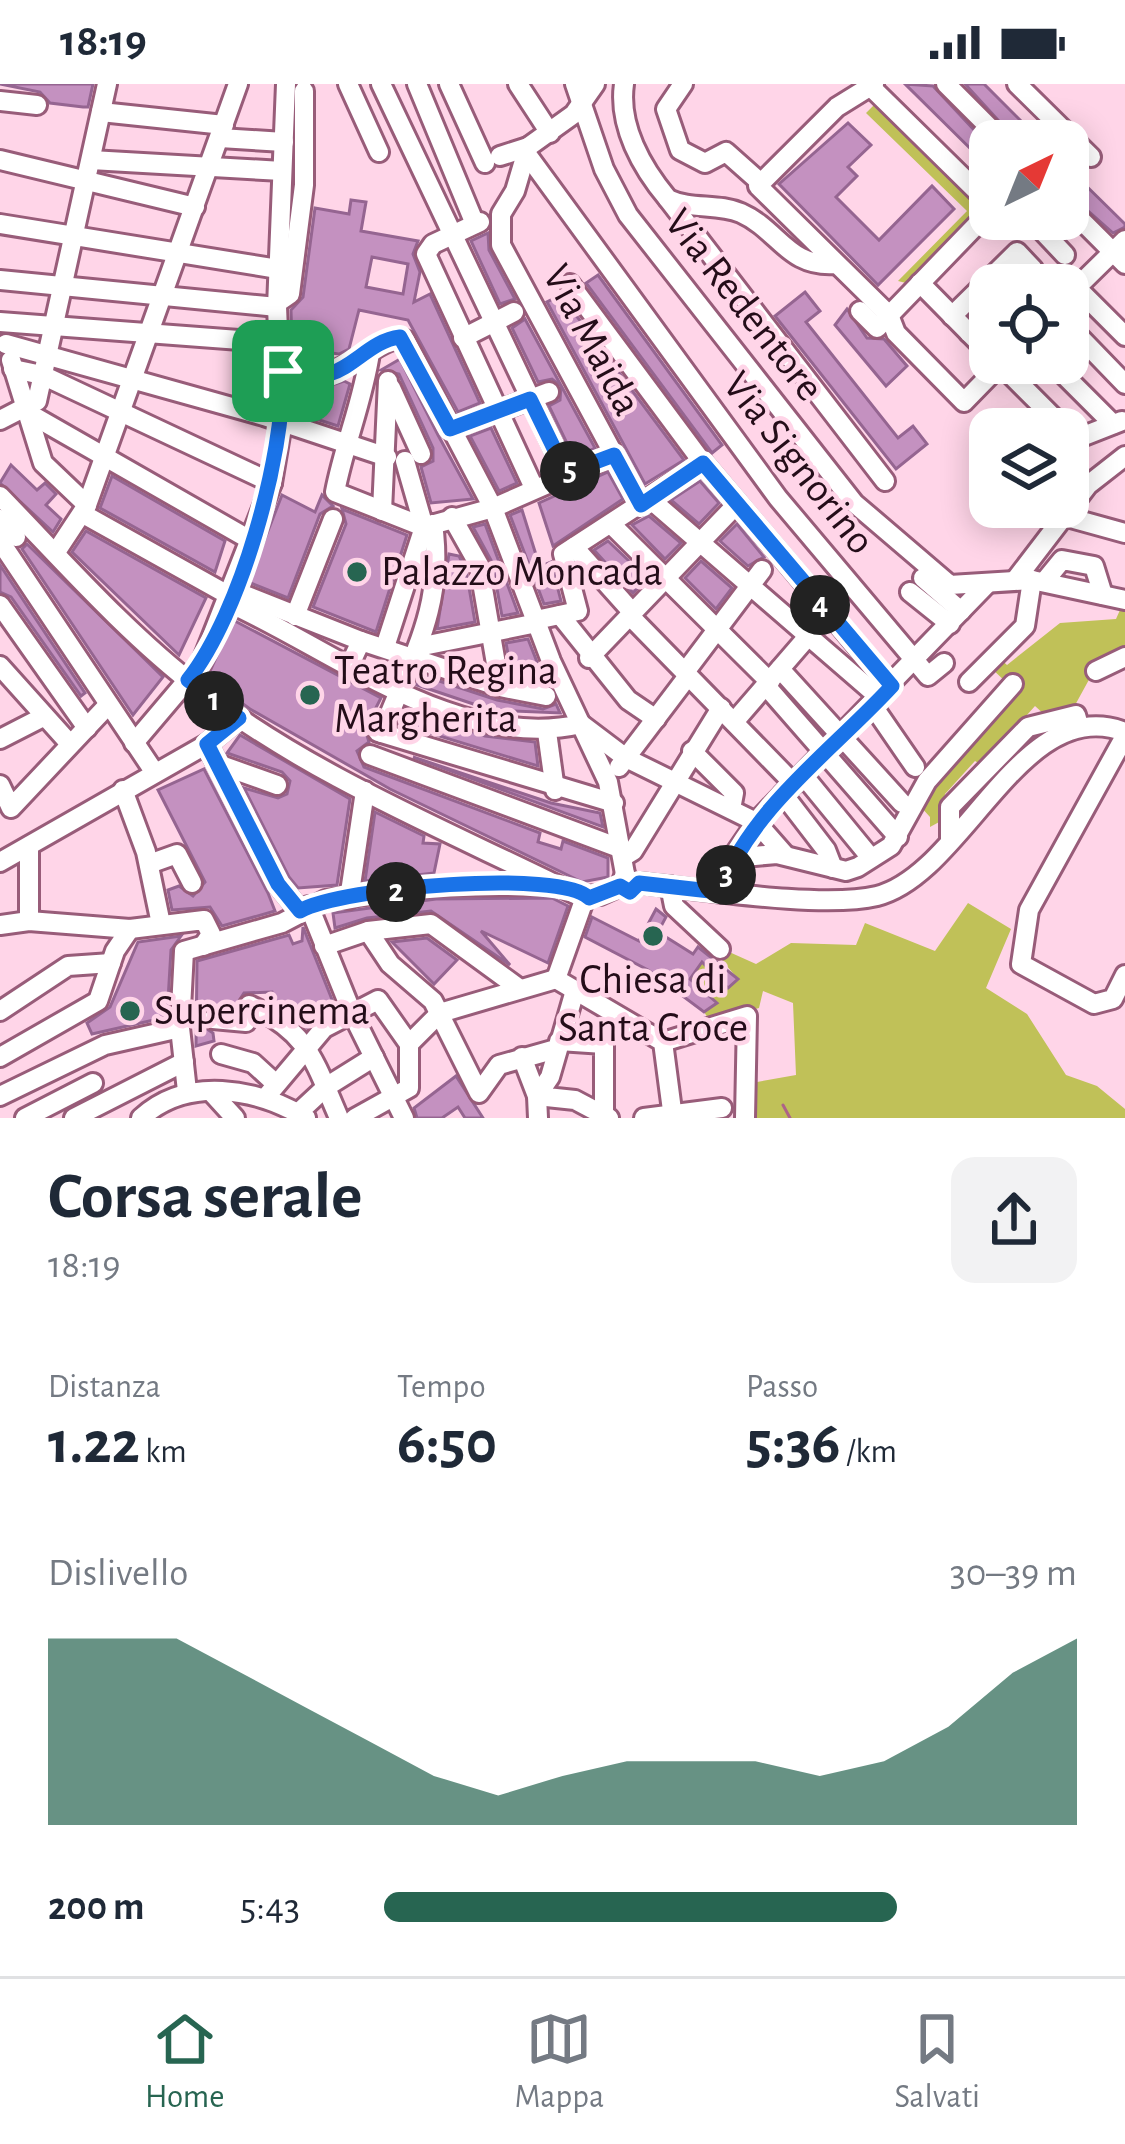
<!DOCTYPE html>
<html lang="it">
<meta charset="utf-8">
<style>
:root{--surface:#fff;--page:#f2f2f3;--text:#1f2937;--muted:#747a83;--line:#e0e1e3;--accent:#276551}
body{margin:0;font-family:"Alegreya Sans",sans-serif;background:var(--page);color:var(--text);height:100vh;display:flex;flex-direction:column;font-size:45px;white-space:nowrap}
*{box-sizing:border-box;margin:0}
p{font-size:39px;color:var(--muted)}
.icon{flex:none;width:66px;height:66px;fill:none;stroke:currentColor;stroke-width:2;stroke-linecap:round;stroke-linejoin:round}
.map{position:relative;height:1034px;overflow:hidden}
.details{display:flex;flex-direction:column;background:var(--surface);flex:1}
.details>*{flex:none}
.needle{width:78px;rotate:43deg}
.controls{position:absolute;left:969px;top:36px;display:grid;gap:24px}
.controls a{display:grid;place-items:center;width:120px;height:120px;border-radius:24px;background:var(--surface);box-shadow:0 6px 30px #0003;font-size:60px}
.pin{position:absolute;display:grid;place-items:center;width:102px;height:102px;color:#fff;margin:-51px;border-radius:24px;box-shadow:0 6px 18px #0006}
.km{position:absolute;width:60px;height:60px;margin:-30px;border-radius:50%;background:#222;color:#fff;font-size:33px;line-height:60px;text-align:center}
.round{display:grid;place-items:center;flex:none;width:126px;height:126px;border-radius:24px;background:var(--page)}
.overview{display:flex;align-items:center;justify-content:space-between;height:204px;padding:0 48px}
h1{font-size:66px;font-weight:700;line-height:90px}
.figures{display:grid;grid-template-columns:repeat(3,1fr);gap:18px;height:204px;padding:12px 48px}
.figures div{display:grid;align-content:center}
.figures b{font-size:60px;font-weight:700}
.figures small{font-size:33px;font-weight:400}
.figures p{font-size:33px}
.chart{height:336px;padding:24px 48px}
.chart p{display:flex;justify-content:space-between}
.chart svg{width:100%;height:216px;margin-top:12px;fill:var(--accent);opacity:.7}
ul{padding:0 48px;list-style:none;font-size:39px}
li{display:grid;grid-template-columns:192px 144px 1fr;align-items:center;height:90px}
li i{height:30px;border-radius:15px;background:var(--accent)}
.status{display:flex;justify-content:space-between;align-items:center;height:84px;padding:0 60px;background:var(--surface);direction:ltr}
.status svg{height:33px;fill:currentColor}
.menu{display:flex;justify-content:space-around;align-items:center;height:168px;border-top:3px solid var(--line);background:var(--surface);font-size:33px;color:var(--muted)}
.menu a{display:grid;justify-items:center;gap:6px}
.menu .on{color:var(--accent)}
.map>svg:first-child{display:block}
.green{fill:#c0c158}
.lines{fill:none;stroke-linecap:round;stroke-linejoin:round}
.stream{stroke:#ad6388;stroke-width:3}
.building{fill:#c491c0;stroke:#956591;stroke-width:3;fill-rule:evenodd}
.minor-casing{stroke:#985c79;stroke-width:24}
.minor{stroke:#fff;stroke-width:18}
.route-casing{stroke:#fff;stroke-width:24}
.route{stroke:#1a73e8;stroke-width:15}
.poi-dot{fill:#276551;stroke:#ffd5e8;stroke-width:4.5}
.labels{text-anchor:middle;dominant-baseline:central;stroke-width:9;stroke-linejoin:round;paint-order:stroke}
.street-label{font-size:42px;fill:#240d19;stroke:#ffd5e8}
.poi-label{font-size:42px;fill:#240d19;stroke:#ffd5e8;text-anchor:start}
</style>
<div class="status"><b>18:19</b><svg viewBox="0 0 49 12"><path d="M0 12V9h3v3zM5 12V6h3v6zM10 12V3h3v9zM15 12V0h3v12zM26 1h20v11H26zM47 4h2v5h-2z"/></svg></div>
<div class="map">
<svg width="1125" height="1034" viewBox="0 0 1125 1034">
<rect width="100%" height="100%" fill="#ffd5e8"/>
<g class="green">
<path d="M876 19 969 112 975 128 906 199 898 197 967 127 866 29Z"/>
<path d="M1120 526 1125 528V570L1091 592 1074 623 1046 632 1035 622 982 681 975 677 945 710 941 737 930 743V733L919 721 927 708 1024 602 1016 593 1008 600 990 583 999 574 1007 581 1060 539 1116 535Z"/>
<path d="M968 819 1011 845 986 904 1027 930 1066 991 1097 1002 1125 1025V1034H756L757 998 796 991 793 919 763 907 759 924 710 937 704 928 717 918 690 895 702 878 728 904 738 895 719 873 727 867 756 880 791 859 856 861 865 839 935 867Z"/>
</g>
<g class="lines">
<path class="stream" d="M783 1021 790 1034"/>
</g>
<g class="building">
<path d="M0 0H93L88 23H83L50 19 40 8Z"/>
<path d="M905 0 933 2 990 63V84Z"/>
<path d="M965 0H984L1032 48 1017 57Z"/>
<path d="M848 39 871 61 848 83 857 92 836 113 879 156 932 102 954 125 878 201 779 100Z"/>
<path d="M1068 84 1125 140V143L1113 149 1068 109Z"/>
<path d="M351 116 366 118 361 147 418 157 413 170 420 188 414 218 430 210 480 319 458 328 408 236 359 226 349 265 339 270 292 264 291 226 303 213 315 124 349 130ZM372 173 408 180 403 210 366 203Z"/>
<path d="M488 149 489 166 515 215 500 220 471 157Z"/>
<path d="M598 191 722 361 712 369 586 199Z"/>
<path d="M805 208 820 227 806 238 898 354 913 342 927 360 896 385 775 232Z"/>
<path d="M561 211 684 376 645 400 547 218Z"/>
<path d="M847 225 867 254 884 255 907 282 886 302 835 241Z"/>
<path d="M525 235 595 364 574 374 549 322 560 316 561 302 552 295 538 298 512 244Z"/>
<path d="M400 275 438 351 473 415 431 419 421 383 433 377V364L399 290 381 286Z"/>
<path d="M344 297 350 300 338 342 313 334 325 303Z"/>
<path d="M491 344 517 399 499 407 470 352Z"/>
<path d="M11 381 37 406 45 399 56 410 46 421 61 435 53 448 0 399Z"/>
<path d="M608 388 623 415 553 462 539 419Z"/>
<path d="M112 392 225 457 215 488 100 424Z"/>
<path d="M700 397 719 419 699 440 671 416Z"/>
<path d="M282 411 315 428 322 411 333 422 320 430 288 514 248 498Z"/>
<path d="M342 425 407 451 376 548 313 523 346 440Z"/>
<path d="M522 426 537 474 544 481 551 478 561 517 544 520 510 431Z"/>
<path d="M649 432 681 459 665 475 632 441Z"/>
<path d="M485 440 518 529 502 532 492 478 473 443Z"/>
<path d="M737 440 764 473 748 482 720 457Z"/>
<path d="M86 447 206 514 179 571 72 468Z"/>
<path d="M608 457 647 494 633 509 594 466Z"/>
<path d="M27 460 163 593 133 631 22 465Z"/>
<path d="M449 470 459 472 466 486 475 538 437 545Z"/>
<path d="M701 477 732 504 716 525 685 494Z"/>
<path d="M0 481 85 609 81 612 11 513 0 508Z"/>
<path d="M233 536 381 614 365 645 369 658 357 667 364 683 540 749 538 758 561 765 563 757 608 774V793L582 798 390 705 250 625 207 594Z"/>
<path d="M528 555 539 583 546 598 512 592 506 559Z"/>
<path d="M421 591 497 616 543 625 556 620 560 629 491 626 417 601Z"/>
<path d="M406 625 485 652 535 658 538 682 400 640Z"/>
<path d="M240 651 350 715 337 801 298 804 289 793 244 704 278 714 287 710 290 697 282 688 227 669Z"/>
<path d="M413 673 551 719 600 729 603 743Z"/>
<path d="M204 685 268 809 275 827 222 842 210 823 172 826 168 806 179 802 193 812 205 798 158 706Z"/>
<path d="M375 728 424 752 423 759 440 760 434 789 365 797Z"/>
<path d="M552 814 568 822 548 879 481 847 510 881 431 827 367 834 335 844 333 829 436 815Z"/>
<path d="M656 825 666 833 658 848 693 870 698 863 738 895 728 904 702 878 690 895 717 919 704 928 648 886 585 853 592 833 639 857Z"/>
<path d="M303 843 335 923 307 944 275 919 272 908 244 909 235 923 203 926 200 940 213 949 214 957 196 962 197 877 289 851 293 860 302 857Z"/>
<path d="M181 852 171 866 167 933 92 950 87 939 110 923 138 858Z"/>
<path d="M427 854 457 876 434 900 392 858Z"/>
<path d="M456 992 483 1034H465L458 1023 442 1034H417L414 1024Z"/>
</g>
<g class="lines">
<defs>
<g id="minor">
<path d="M348 0 379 68"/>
<path d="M381 0 566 389"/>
<path d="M417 0 475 140"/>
<path d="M449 0 485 79"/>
<path d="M518 0 550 49"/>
<path d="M575 0 604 85 628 131 854 419 950 501 1032 496 1125 516"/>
<path d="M595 0 574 30 528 63 515 107 501 130V161L641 421"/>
<path d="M624 0C618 42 642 84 668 115 691 126 718 119 741 129 779 146 788 184 836 180"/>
<path d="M683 0 666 25 680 66 705 79 726 68 761 99"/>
<path d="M874 0 837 23 758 102 889 231 896 249 964 318 1002 279"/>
<path d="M946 0 1003 57"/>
<path d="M1017 0 1091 73"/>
<path d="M871 3 990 120"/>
<path d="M0 17 37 21"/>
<path d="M101 28 224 41"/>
<path d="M220 54 284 58"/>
<path d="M526 69 778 414 928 592 944 579"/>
<path d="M500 72 528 63"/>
<path d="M0 76 195 123"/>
<path d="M91 76 282 87"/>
<path d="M668 115 885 397"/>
<path d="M1068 123 1125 180"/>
<path d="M1031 135 1065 171"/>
<path d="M480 138 433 160 426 170 534 404"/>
<path d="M0 140 278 185"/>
<path d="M0 196 277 223"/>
<path d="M920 199 990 270"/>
<path d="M570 200 703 379 891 602"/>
<path d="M1076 203 1125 252"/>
<path d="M1068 212 1125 156"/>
<path d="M277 219 290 210 304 101V7"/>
<path d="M860 227 877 244 990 127"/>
<path d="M952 232 1017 168 1033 185 1017 201"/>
<path d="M0 238 278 259"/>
<path d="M1068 241 1125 300"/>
<path d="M969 249 990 228"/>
<path d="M463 254 514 228"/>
<path d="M6 260 264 332 387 373"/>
<path d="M370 269C363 317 344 361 335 408L424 443"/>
<path d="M11 276 43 379 87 421"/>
<path d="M999 279 1065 345"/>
<path d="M1052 279 1113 340"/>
<path d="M13 285 42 291 272 399"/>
<path d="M282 287C341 309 378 247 405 256L493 424 551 577 608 698 625 790"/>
<path d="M391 304 421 370"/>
<path d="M23 326 252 457"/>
<path d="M0 336 37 317 107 0"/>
<path d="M450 345 549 308"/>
<path d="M1068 348 1076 355 1122 337"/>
<path d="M0 412C63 477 127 550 199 605 313 693 451 748 579 812L600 811 620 802 625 790"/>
<path d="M650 415 880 614"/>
<path d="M382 427 388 297"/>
<path d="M83 430 230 512"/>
<path d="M452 433 479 481 500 603"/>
<path d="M1067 433 1125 449"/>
<path d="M0 435 16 453"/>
<path d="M611 440 770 598"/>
<path d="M424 443 493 424 614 371"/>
<path d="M0 457 155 689"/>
<path d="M574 463 633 529"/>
<path d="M56 468 87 421 238 0"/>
<path d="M923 494 961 527"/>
<path d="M1016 495 1088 401 1125 372"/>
<path d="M1044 498 1062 476 1094 482 1103 511"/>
<path d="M232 506 361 557"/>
<path d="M910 508 950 540"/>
<path d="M227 518C334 566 458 668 581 640L626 674 756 738 785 771"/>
<path d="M0 521 87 644"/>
<path d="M560 531 628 616 656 635"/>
<path d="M295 532 333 435"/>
<path d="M630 532 794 700"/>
<path d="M536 536 578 527 563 470 703 379"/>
<path d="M423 562 537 539"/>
<path d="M385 563 424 443 405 377"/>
<path d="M589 574 737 420"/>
<path d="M0 582 70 660"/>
<path d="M348 585 361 557 500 603 546 612"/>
<path d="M780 585 902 719"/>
<path d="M1096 587 1125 573"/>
<path d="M685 588 762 486"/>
<path d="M969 598 1025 542 1032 496"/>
<path d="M766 602 898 753"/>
<path d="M873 622 915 683"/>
<path d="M734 638 804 557"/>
<path d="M378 648 614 719"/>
<path d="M547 648 555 706"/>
<path d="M382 649C410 575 445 525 433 440"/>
<path d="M1125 652 1029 826 1021 880 1094 920 1113 915 1125 891"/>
<path d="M0 655 43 633"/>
<path d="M134 659 201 580 272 399 282 339 277 223 286 0"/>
<path d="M207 660 278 800 300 827"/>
<path d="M692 667 734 709 731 725"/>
<path d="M370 671 622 765"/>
<path d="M218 680 277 701"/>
<path d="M619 683 688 592"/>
<path d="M803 691 871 774"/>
<path d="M0 701 11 724 108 621"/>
<path d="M123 706 146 768 161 840"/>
<path d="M783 710 826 766 833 784"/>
<path d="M950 755V723L1028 643 1076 631 1078 638"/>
<path d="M623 773 633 767 721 624"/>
<path d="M732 774 777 770 846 787 858 783 891 762 927 697 1013 600"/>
<path d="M0 778 207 660 239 634"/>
<path d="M149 780 177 770 192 799"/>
<path d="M639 799C699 805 822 825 877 812 964 790 1022 608 1125 648"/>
<path d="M670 802 674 822 720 865"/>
<path d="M719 808 732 774 758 736 987 500"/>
<path d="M349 815 365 707"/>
<path d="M583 819 556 895 663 958 673 1034"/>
<path d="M309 822 352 929 404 1034"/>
<path d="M29 837V762"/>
<path d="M0 841 29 837 130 845 204 836 211 850 203 862"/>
<path d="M368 847 390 880 433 917 479 1009 499 981 556 965"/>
<path d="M324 862 368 847 431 840 520 905"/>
<path d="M574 910 550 993 537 1012 575 1016 609 1034"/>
<path d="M0 927 68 882 111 879"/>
<path d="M213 935 246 938 249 921C309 948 314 977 339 1034"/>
<path d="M559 957 604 960V1034"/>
<path d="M663 958 747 932 745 1034"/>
<path d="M409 960 440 929 556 895"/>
<path d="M221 970 253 979 276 1000"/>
<path d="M0 973 98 917 115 867 130 845"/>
<path d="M522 973 537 1012 538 1034"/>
<path d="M187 1007 180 944 184 867 282 839 326 816 435 802 549 801"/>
<path d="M213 1010 235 1034"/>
<path d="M0 1012 105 961 180 944"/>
<path d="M266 1013 324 944 378 916 409 960V1004L355 1034"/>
<path d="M298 1029 326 1003 374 973"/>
<path d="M25 1034 93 999"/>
<path d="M74 1034 184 978"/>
<path d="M141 1034C187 992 256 1004 306 1034"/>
<path d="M644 1034 722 1024"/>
</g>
</defs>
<use href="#minor" class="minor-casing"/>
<use href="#minor" class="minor"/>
</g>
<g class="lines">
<defs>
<path id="route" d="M400 253 450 345 530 315 566 389 614 371 641 421 703 379 892 602C830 669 753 722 719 808L639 799 630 808 620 802 589 814C562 785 341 803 300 827L278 800 207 660 239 634 188 596C241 529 284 373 283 287 344 310 358 258 400 253Z"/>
</defs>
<use href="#route" class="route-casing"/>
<use href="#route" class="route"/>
</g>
<g class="poi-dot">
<circle cx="357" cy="488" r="12"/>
<circle cx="310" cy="611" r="12"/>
<circle cx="653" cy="852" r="12"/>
<circle cx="130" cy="927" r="12"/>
</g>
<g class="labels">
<g class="street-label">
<text transform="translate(744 221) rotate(52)">Via Redentore</text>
<text transform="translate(592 256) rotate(62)">Via Maida</text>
<text transform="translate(799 379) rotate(52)">Via Signorino</text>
</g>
<g class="poi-label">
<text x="381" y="488">Palazzo Moncada</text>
<text x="334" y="587">Teatro Regina<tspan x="334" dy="48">Margherita</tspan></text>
<text x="653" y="896" text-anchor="middle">Chiesa di<tspan x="653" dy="48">Santa Croce</tspan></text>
<text x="154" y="927">Supercinema</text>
</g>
</g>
</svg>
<div class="controls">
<a><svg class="needle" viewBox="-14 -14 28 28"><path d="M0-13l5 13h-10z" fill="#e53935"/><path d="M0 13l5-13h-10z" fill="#747a83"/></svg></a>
<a><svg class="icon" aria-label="locate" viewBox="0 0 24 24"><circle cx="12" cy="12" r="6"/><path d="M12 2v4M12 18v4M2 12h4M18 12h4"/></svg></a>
<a><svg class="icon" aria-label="layers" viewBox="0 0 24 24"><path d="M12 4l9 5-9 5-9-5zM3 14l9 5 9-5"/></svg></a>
</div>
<div class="pin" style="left:283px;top:287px;background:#1e9e55"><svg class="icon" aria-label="arrive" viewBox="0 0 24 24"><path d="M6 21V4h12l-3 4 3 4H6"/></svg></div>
<b class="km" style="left:214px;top:617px">1</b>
<b class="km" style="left:396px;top:808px">2</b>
<b class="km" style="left:726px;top:791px">3</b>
<b class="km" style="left:820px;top:521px">4</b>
<b class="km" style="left:570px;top:387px">5</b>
</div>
<section class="details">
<div class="overview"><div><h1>Corsa serale</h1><p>18:19</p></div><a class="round"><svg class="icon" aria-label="share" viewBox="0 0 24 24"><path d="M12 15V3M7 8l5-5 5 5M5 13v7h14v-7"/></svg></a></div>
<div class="figures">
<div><p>Distanza</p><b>1.22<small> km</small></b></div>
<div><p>Tempo</p><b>6:50</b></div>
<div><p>Passo</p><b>5:36<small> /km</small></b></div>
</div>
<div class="chart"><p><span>Dislivello</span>30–39 m</p>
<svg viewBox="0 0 160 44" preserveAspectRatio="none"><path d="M0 44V6L10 6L20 6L30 13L40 20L50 27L60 34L70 38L80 34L90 31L100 31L110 31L120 34L130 31L140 24L150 13L160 6V44z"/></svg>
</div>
<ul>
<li><b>200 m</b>5:43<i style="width:74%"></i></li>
</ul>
</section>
<nav class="menu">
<a class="on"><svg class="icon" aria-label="home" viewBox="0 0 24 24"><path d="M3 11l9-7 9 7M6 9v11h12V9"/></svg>Home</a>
<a><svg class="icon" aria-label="map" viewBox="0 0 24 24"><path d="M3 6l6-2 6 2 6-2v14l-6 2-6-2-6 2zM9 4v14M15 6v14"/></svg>Mappa</a>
<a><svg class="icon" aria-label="saved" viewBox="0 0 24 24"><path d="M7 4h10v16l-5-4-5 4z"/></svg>Salvati</a>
</nav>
